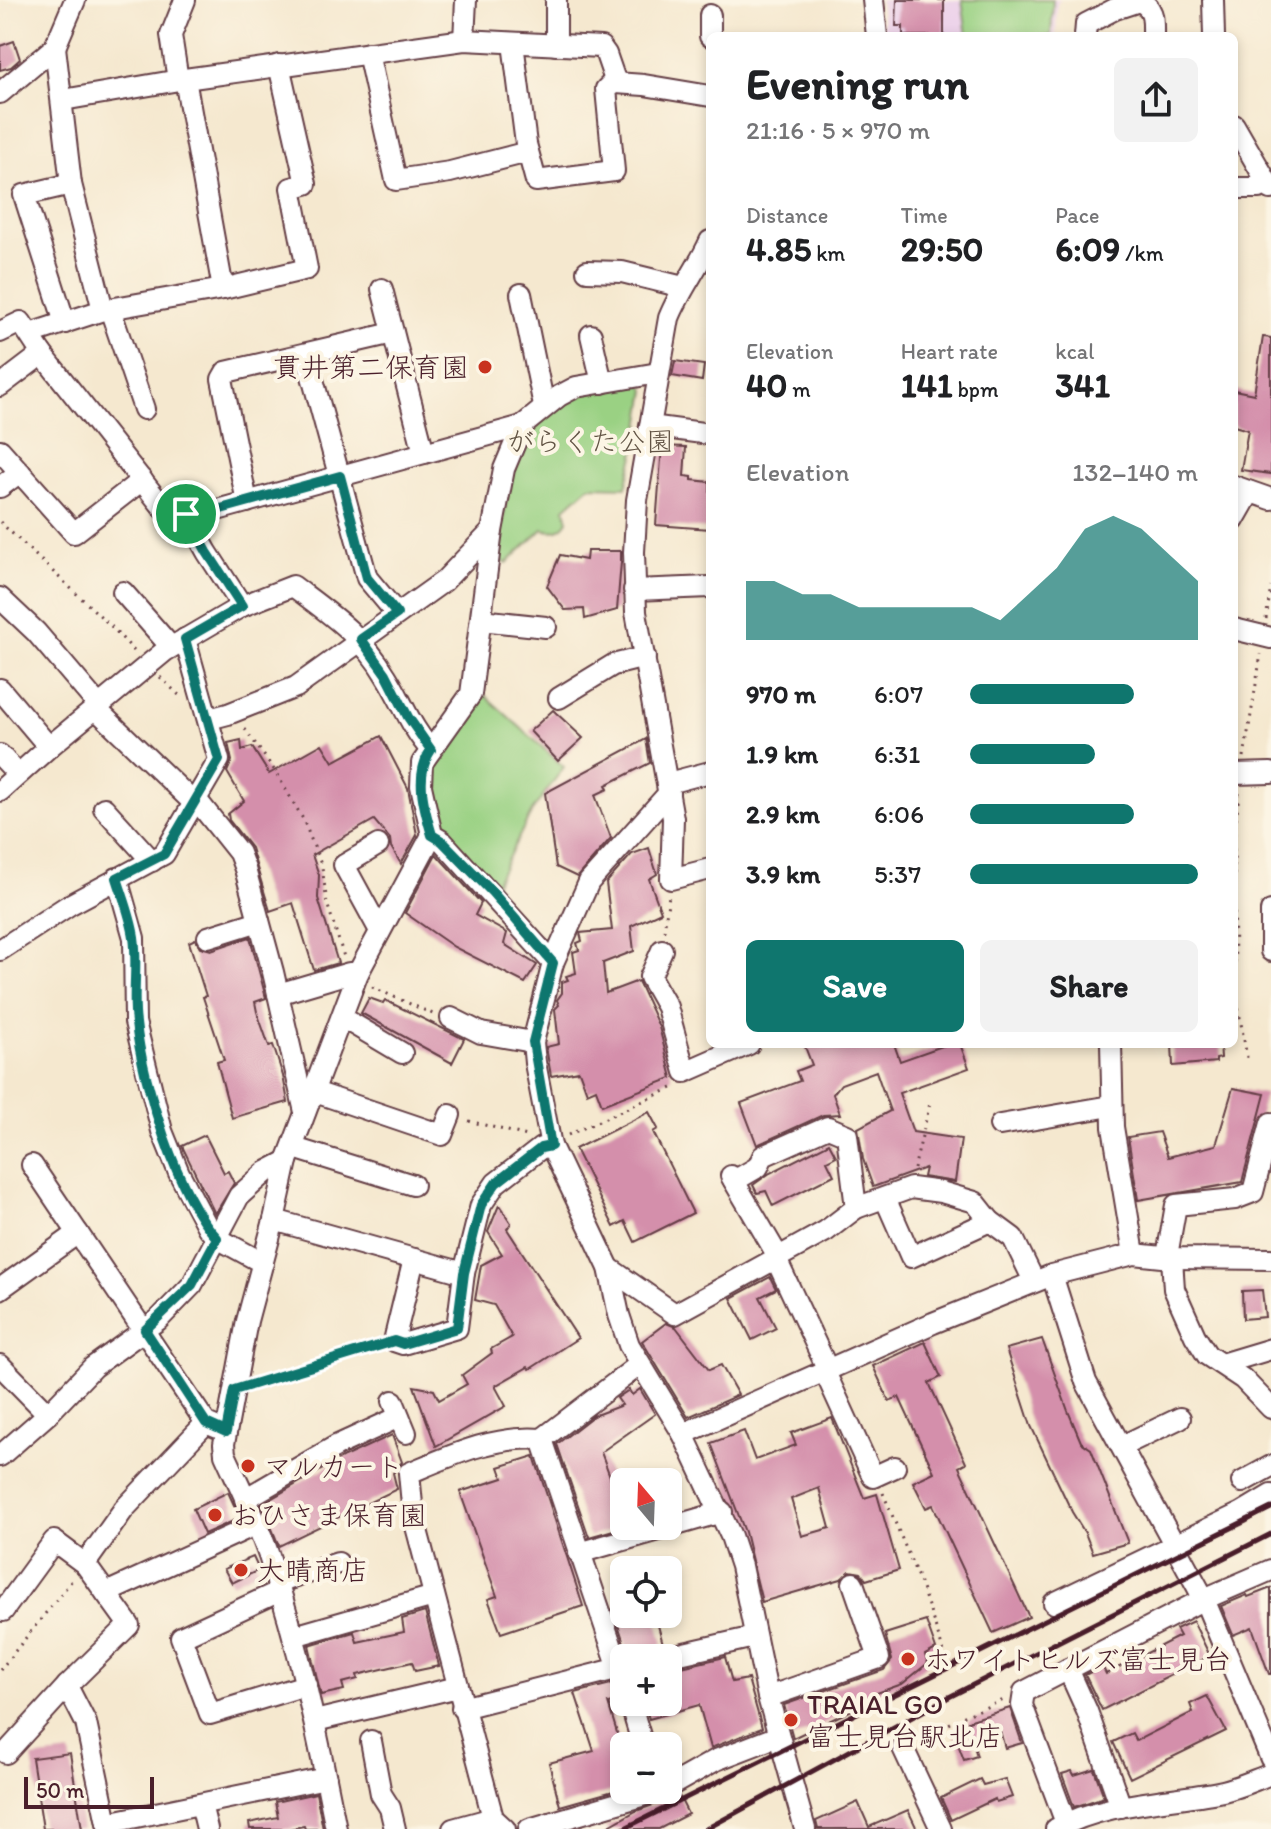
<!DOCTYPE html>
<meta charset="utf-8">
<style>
:root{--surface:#fff;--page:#f2f2f2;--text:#202124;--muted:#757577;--accent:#0f766e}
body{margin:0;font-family:Itim,"Klee One",sans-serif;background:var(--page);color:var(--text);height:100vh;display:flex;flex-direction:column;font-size:30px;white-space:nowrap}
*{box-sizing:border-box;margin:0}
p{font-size:26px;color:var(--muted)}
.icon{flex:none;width:44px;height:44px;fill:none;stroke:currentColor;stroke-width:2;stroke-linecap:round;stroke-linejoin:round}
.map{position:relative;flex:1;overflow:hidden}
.details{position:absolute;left:706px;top:32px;width:532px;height:1016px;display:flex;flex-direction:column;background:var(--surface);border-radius:12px;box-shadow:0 4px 12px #0003}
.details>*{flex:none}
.needle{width:52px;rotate:341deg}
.fabs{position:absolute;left:610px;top:1468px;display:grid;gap:16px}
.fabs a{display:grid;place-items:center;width:72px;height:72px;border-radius:12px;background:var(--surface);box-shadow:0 4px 12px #0003;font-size:40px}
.scale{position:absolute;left:24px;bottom:20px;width:130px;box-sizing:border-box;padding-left:8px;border:4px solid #4a1f2b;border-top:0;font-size:22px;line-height:28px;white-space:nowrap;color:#4a1f2b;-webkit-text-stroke:6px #fcf5e5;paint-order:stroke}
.pin{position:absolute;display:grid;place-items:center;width:68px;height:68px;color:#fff;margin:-34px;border:4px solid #fff;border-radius:50%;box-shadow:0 2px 8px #0007}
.round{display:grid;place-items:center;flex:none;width:84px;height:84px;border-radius:12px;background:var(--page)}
.head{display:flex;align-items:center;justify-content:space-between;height:136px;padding:0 40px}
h1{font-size:44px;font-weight:800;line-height:60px}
.stats{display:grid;grid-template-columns:repeat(3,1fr);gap:12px;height:136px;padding:8px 40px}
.stats div{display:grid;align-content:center}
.stats b{font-size:34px;font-weight:800}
.stats small{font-size:22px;font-weight:400}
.stats p{font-size:22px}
.chart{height:224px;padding:16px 40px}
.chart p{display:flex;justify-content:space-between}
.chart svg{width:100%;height:144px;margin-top:8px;fill:var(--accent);opacity:.7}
.cta{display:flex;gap:16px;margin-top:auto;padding:16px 40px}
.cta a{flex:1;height:92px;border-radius:12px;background:var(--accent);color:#fff;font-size:32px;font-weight:800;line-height:92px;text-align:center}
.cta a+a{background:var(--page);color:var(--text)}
ul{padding:0 40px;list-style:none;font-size:26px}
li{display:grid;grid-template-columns:128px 96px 1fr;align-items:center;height:60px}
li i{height:20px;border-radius:10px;background:var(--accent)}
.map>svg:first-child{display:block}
.built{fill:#ecd1ea}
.green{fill:#9ad183;stroke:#727857;stroke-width:2}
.building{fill:#d48fab;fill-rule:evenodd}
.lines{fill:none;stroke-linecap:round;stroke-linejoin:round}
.minor-casing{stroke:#643d44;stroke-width:24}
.path{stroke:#643d44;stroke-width:3;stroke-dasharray:2 6;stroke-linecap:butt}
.minor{stroke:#fff;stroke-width:20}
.rail{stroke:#4a1f2b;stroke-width:5}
.route-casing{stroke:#fff;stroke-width:16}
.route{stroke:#0f766e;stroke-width:10}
.poi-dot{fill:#c8321e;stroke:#fcf5e5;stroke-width:3}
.labels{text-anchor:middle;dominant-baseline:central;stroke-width:8;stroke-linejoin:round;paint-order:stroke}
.poi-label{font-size:28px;fill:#4a1f2b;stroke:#fcf5e5;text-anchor:start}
.park-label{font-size:28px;fill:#625445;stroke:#fcf5e5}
</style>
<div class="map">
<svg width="1271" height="1829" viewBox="0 0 1271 1829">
<rect width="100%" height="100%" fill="#fcf5e5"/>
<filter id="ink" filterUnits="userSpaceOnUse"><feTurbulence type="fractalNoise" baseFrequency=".0125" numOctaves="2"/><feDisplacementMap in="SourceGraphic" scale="16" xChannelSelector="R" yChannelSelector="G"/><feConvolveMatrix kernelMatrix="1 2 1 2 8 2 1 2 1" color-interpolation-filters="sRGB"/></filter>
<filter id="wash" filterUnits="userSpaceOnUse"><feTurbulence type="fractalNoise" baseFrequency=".006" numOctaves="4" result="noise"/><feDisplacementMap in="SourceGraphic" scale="32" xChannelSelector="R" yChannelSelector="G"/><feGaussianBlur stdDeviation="1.8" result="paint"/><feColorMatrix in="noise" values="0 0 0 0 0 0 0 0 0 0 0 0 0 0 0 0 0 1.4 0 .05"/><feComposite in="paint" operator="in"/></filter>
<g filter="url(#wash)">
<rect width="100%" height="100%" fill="#f5e8cf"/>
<path class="built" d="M880 0H1061L1057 3 1056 36H884Z"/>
<g class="green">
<path d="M962 0H1053L1051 36H967Z"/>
<path d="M641 384 646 390 638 440 626 487 590 486 565 508 568 521C562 531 554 533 543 529L507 563 498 561C506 497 510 422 580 394 598 387 622 387 641 384Z"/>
<path d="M480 691 564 767 532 811 494 886 436 823 429 797 430 763Z"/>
</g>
<g id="blocks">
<g class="building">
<path d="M897 0H944V36H903V26H896Z"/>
<path d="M14 41 20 59 11 67 0 70V46Z"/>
<path d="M1263 337 1271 338V474L1241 470 1248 430 1234 426V390L1254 394Z"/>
<path d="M675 361 704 365 702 381 672 376Z"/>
<path d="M662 446 686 447 684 476 692 477V480L710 482V529L656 525Z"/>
<path d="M587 551H621V562L617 610 585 619 584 609 565 610 547 586 560 555 586 560Z"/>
<path d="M553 710 583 738 558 761 530 731Z"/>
<path d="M381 736 408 788 417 835 401 864 391 847 390 839 374 820 312 855 319 875 318 898 338 963 314 970 293 903 270 911 251 848 229 820 228 814 244 801 227 772 232 761 228 743 241 740 242 750 252 747 269 774 322 744 333 762Z"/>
<path d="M646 739 650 763 606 785 608 789 595 795 611 838 577 877 556 867 545 793Z"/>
<path d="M649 848 657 874 649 879 661 912 631 926 634 951 603 963 606 993 638 981 659 1027 672 1078 602 1105 596 1089 587 1093 579 1071 551 1076 546 1047 559 1044 555 1009 559 1005 557 1000 562 993V982L568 980 566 976 576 973 573 952 579 950 577 943 582 941 580 933 612 930 606 883 632 854Z"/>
<path d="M436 854 481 903 475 915 507 933 504 944 537 965 525 983 454 947 405 913Z"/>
<path d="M250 937 266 998 255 1002 257 1012 269 1046 273 1045 283 1076 288 1102 232 1118 217 1062 224 1060 203 997 206 996 189 942 195 939 200 947 211 950Z"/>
<path d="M369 998 383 1003 385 1000 464 1039 452 1063 361 1013Z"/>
<path d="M804 1044H894L900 1061 948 1044H960L969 1068 899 1093 913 1132 961 1139 955 1182 923 1177 925 1168 873 1187 863 1159 858 1128 890 1111 876 1071 841 1084 833 1094 840 1114 823 1115 757 1145 741 1103 800 1081 796 1071 812 1065Z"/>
<path d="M1172 1044H1220L1221 1058 1216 1059V1062L1173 1066Z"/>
<path d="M1233 1088 1265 1094 1242 1182 1138 1200 1128 1137 1159 1132 1168 1157 1216 1145Z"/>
<path d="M649 1112 658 1129 653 1132 693 1213 635 1242 625 1221 614 1227 575 1149Z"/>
<path d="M205 1135 224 1173 228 1171 234 1183 215 1214 182 1146Z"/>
<path d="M829 1143 836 1156 827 1161 834 1175 773 1206 766 1191 757 1193 753 1185 770 1173Z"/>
<path d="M499 1205 511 1223 507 1229 578 1338 530 1369 528 1367 495 1386 506 1406 436 1446 414 1386 434 1390 439 1400 467 1384 462 1375 492 1353 491 1349 512 1337 494 1305 475 1300 481 1265 502 1254 488 1232Z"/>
<path d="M770 1277 776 1289 760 1297 776 1328 752 1340 731 1298Z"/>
<path d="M1262 1290 1265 1317 1243 1319 1242 1291Z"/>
<path d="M666 1323 676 1327 709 1370 721 1365 738 1395 688 1417 642 1341Z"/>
<path d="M1042 1339 1068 1411 1081 1442 1091 1449 1128 1543 1093 1553 1085 1533 1072 1512 1031 1426 1006 1349Z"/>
<path d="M925 1342 941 1377 929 1383 966 1463 959 1467 1029 1617 993 1633 933 1505 926 1508 913 1482 934 1472 899 1397 889 1401 873 1366Z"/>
<path d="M640 1389 655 1414 601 1452 624 1514V1527L589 1537 557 1444 593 1416 622 1405 617 1398 629 1390 632 1395Z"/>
<path d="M832 1418 864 1498 877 1494 899 1570 866 1580 861 1573 850 1571 841 1579 762 1602 745 1532 711 1443 744 1431 755 1460 796 1445 791 1433ZM819 1488 830 1528 802 1536 791 1499Z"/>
<path d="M392 1435 402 1462 393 1473 397 1489 279 1546 262 1504 344 1457Z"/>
<path d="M534 1456 583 1606 501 1633 488 1599 497 1596 460 1492 503 1478 499 1467Z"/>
<path d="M228 1492 240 1518 204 1534 193 1509Z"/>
<path d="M253 1557 259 1570 232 1583 224 1569Z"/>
<path d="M1271 1588V1674H1269L1252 1627 1233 1635 1221 1606 1247 1595 1248 1597Z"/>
<path d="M624 1605V1614H655L663 1644 652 1650 628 1655 613 1609Z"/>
<path d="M425 1612 439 1666 415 1671 412 1662 357 1675 358 1679 342 1683 344 1690 321 1695 309 1645 354 1632 357 1642 404 1632 402 1619Z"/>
<path d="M926 1621 936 1649 925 1655 928 1663 902 1684 871 1695 873 1700 793 1738 784 1705 884 1670 892 1660 885 1634Z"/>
<path d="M1193 1621 1210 1656 1102 1710 1085 1675 1102 1666 1106 1674 1180 1636 1176 1629Z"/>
<path d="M725 1657 732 1682 748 1679 762 1728 711 1748 699 1705 649 1719 644 1702H668V1670Z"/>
<path d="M611 1684 618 1697 617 1701 608 1703 624 1756V1788L560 1806 549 1763 594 1751 575 1693Z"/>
<path d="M1207 1696 1226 1731 1130 1778 1113 1742 1132 1733 1136 1741 1193 1712 1190 1704Z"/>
<path d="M1010 1708 1022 1743 1005 1748 1000 1731 972 1740 977 1756 964 1760 953 1731 969 1726 968 1721Z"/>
<path d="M70 1753 82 1829H43L32 1758Z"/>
<path d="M1094 1769 1104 1797 1074 1807 1062 1774 1072 1771 1074 1775Z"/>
<path d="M980 1779 983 1785 1005 1779 1012 1797 996 1802 995 1799 951 1820 941 1798Z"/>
<path d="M316 1793 323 1829H305L304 1826 289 1829H250L249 1823 278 1817 275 1802Z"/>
<path d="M679 1796 688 1814 659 1829H604L636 1811Z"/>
<path d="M858 1802 869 1827 908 1810 917 1829H818L816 1821Z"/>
</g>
</g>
</g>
<g filter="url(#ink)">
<use href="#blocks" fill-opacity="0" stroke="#643d44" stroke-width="2"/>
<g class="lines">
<defs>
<g id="minor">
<path d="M873 0 877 36"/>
<path d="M1213 0 1214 36"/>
<path d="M710 15V36"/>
<path d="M1085 36 1086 24 1115 9 1139 1C1155 8 1153 20 1153 36"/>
<path d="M464 40 466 0"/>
<path d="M513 43 526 144 536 181 614 171 606 89 614 81"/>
<path d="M556 45V0"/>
<path d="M55 47 71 184 103 310"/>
<path d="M368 53 396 180 450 172 528 152"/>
<path d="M185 79 223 289"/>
<path d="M178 80 171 35 185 0"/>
<path d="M0 93 55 47 75 0"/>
<path d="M63 100 185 79 464 40 601 47 606 54 616 83 644 85 710 96"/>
<path d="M1234 125 1271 189"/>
<path d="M1234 188H1259L1266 183"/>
<path d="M710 241C698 268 680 290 669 318L637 500 634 552 636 612 673 818 671 879 710 869"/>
<path d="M587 271 622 272 683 287"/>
<path d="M382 289 424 453"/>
<path d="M521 294 544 406"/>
<path d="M110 309 144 409"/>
<path d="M65 323 24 195 71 184"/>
<path d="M0 332 21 322 42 354 166 511 199 515 522 426"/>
<path d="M30 334 103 310 223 289 307 269 291 188 306 184 279 65"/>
<path d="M591 335 602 383"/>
<path d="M306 354 367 578 397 614"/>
<path d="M0 386 42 354"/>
<path d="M650 426 710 434"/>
<path d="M0 450 74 533 142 480"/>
<path d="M1234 486 1271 499"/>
<path d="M0 487 20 472"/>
<path d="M247 502 222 379 226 372 393 333"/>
<path d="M186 514 207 552 242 606"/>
<path d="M1234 520 1250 492"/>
<path d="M634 590 710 587"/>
<path d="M123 592 171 647"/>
<path d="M0 598 36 632 99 706"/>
<path d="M481 620 546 627"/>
<path d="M1234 629 1271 638"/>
<path d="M0 689 49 747"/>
<path d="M559 698 613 665 645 657"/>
<path d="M96 709 194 803"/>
<path d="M209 719 228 714 296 687 444 581 492 531"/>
<path d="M0 755 18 774"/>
<path d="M1234 774 1271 773"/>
<path d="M668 783 710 772"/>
<path d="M0 791 49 747 165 651 242 606 293 586C330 614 362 635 386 676 402 701 411 728 431 750"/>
<path d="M669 793 589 882 553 963 533 1042 535 1063 551 1146 609 1268 619 1315 629 1345 683 1434 731 1536 741 1566 768 1697 805 1829"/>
<path d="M196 799 239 853 245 869 273 972 305 1112"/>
<path d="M104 808 152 861"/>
<path d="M378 845 344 865 380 931"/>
<path d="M117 878 134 938 135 1022 162 1131 179 1173 208 1228 217 1238 263 1263"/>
<path d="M1271 911V951"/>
<path d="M208 937 259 921"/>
<path d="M0 950 69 905 164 854 219 760 185 639"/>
<path d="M662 950 650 977 667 1007 685 1072 749 1044"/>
<path d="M553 963 442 841 432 835 421 786 422 763 471 694 492 531 504 469 522 426 559 396 576 387 658 373"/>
<path d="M278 994 349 973H358"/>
<path d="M343 1018 402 1053"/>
<path d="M451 1018 481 1033 533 1042"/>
<path d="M1111 1044 1113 1127 1134 1254"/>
<path d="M312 1091 442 1135 450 1115"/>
<path d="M1000 1125 1111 1106"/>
<path d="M294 1148 413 1185"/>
<path d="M32 1165 206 1423"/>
<path d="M731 1176 779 1258"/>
<path d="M734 1181 758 1167 763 1156 828 1127 847 1135 856 1208"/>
<path d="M885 1198 911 1257 990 1221"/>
<path d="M274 1220 464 1273 481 1205 496 1183 541 1148 551 1146"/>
<path d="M1167 1256 1176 1205 1235 1199 1253 1192 1271 1123"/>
<path d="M1172 1258 1174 1289 1195 1336 1207 1355 1243 1379 1271 1408"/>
<path d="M414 1259 394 1341 403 1344 457 1328 464 1273"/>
<path d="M776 1259 828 1370"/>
<path d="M609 1268 675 1314 826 1231 856 1208 911 1188 941 1192 975 1202 990 1221 1013 1238 1034 1281"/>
<path d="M1052 1275 1086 1382 1204 1599 1271 1759"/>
<path d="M0 1289 78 1233"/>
<path d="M1221 1364 1271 1349"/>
<path d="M0 1365 48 1414"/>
<path d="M825 1372 873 1477 895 1467"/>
<path d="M393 1401 406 1433"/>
<path d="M683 1434 933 1323 1052 1275 1134 1254 1172 1258 1271 1259"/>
<path d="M1122 1446 1180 1418"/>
<path d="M0 1456 48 1414 93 1367 158 1320 192 1285 239 1196 266 1172 287 1161"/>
<path d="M1242 1482 1271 1466"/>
<path d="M245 1499 338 1445 399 1417"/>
<path d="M579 1553 722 1512"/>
<path d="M85 1564 124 1509 206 1423 218 1428"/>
<path d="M277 1583 338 1563"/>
<path d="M280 1591 181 1637 210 1714 306 1685"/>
<path d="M106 1593 257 1524"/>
<path d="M1054 1603 1241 1513 1271 1495"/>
<path d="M3 1611 54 1541 85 1564 129 1625 67 1686 6 1753"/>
<path d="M294 1636 434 1596"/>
<path d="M662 1658 754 1637"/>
<path d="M1068 1669 1087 1711 1121 1807"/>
<path d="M624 1683 542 1439 639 1365"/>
<path d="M67 1686 86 1723 107 1823 326 1778"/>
<path d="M768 1697 879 1658 853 1583"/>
<path d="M630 1702 643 1746"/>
<path d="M462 1708 624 1667"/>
<path d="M315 1721 458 1687"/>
<path d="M371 1741 381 1794 390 1808 395 1829"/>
<path d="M903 1748 941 1829"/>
<path d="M668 1787 716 1760 778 1736"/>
<path d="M201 1804 207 1829"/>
<path d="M493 1818 413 1515 409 1473C452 1455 495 1435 542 1439"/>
<path d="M1066 1823 1022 1705 1024 1692 1204 1599 1271 1570"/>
<path d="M336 1829C318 1736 299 1645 269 1556 257 1521 240 1487 225 1454L224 1444 247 1321 274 1220 287 1161 358 973 432 835"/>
<path d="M453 1829 493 1818 505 1829"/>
<path d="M529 1829 662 1790"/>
<path d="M1056 1829C1104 1802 1165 1802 1218 1792 1236 1789 1254 1780 1271 1774"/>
</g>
</defs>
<use href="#minor" class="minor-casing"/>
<g class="path">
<path d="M0 522 111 626 135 652"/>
<path d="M1266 619 1271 587"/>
<path d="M160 677 181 697"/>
<path d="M245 729 275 771 303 819 322 867 327 903 344 957"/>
<path d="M1244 757 1261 654"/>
<path d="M1239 793 1234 840 1235 989 1248 1063"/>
<path d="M664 931 669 895"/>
<path d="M372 987 435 1015"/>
<path d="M469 1121 527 1136"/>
<path d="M568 1135 674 1087"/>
<path d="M914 1169 930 1103"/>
<path d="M252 1384 375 1348"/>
<path d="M883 1493 919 1580 947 1661"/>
<path d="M0 1670 73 1579"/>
<path d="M921 1739 962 1717 1004 1700"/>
</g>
<use href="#minor" class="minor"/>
<g class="rail">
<path d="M623 1829 1271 1508"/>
<path d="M706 1829 949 1697 1271 1534"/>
</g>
</g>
</g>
<g class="lines" filter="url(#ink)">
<defs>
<path id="route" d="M340 476 367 578 397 614 361 639 386 674 408 717 431 750C414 775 424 808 432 835L442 841 492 892 553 963 533 1042 551 1146 541 1148 496 1183 481 1205 464 1273 457 1328 403 1344 394 1341 234 1390 226 1432 206 1423 145 1330 192 1285 217 1238C177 1195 142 1081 136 1023 132 995 138 965 134 937 131 917 123 897 117 878L164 854 219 760 185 639 242 606 207 552 186 514 199 515Z"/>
</defs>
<use href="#route" class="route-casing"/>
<use href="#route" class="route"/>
</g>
<g class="poi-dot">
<circle cx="485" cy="367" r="8"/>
<circle cx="248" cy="1466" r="8"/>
<circle cx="215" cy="1515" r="8"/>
<circle cx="241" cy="1570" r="8"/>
<circle cx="908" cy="1659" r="8"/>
<circle cx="791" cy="1720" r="8"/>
</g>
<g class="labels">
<g class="poi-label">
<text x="469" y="367" text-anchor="end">貫井第二保育園</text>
<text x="264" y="1466">マルカート</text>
<text x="231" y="1515">おひさま保育園</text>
<text x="257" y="1570">大晴商店</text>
<text x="924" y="1659">ホワイトヒルズ富士見台</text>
<text x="807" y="1704">TRAIAL GO<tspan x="807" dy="32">富士見台駅北店</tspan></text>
</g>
<g class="park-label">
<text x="590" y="441">がらくた公園</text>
</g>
</g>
</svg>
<div class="fabs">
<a><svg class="needle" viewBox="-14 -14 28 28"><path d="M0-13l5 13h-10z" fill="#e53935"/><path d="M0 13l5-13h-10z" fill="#757577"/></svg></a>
<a><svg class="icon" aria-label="locate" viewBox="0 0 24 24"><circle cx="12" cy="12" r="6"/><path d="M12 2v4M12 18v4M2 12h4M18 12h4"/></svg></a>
<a>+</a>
<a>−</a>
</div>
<div class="scale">50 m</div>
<div class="pin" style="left:186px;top:514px;background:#1e9e55"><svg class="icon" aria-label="arrive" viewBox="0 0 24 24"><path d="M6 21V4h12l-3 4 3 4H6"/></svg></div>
<section class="details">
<div class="head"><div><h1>Evening run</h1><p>21:16 · 5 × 970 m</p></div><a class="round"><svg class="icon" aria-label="share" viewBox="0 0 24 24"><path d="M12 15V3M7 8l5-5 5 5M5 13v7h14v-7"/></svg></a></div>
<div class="stats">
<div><p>Distance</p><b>4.85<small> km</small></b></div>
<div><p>Time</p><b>29:50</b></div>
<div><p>Pace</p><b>6:09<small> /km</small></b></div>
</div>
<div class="stats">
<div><p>Elevation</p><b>40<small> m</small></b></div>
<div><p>Heart rate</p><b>141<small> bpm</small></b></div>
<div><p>kcal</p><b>341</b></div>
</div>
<div class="chart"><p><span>Elevation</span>132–140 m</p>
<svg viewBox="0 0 160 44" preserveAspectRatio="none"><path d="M0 44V26L10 26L20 30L30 30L40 34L50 34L60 34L70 34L80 34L90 38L100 30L110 22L120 10L130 6L140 10L150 18L160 26V44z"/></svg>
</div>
<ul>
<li><b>970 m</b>6:07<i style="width:72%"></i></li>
<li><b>1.9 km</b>6:31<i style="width:55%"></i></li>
<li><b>2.9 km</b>6:06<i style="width:72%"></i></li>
<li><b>3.9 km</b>5:37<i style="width:100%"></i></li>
</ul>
<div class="cta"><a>Save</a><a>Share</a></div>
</section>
</div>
